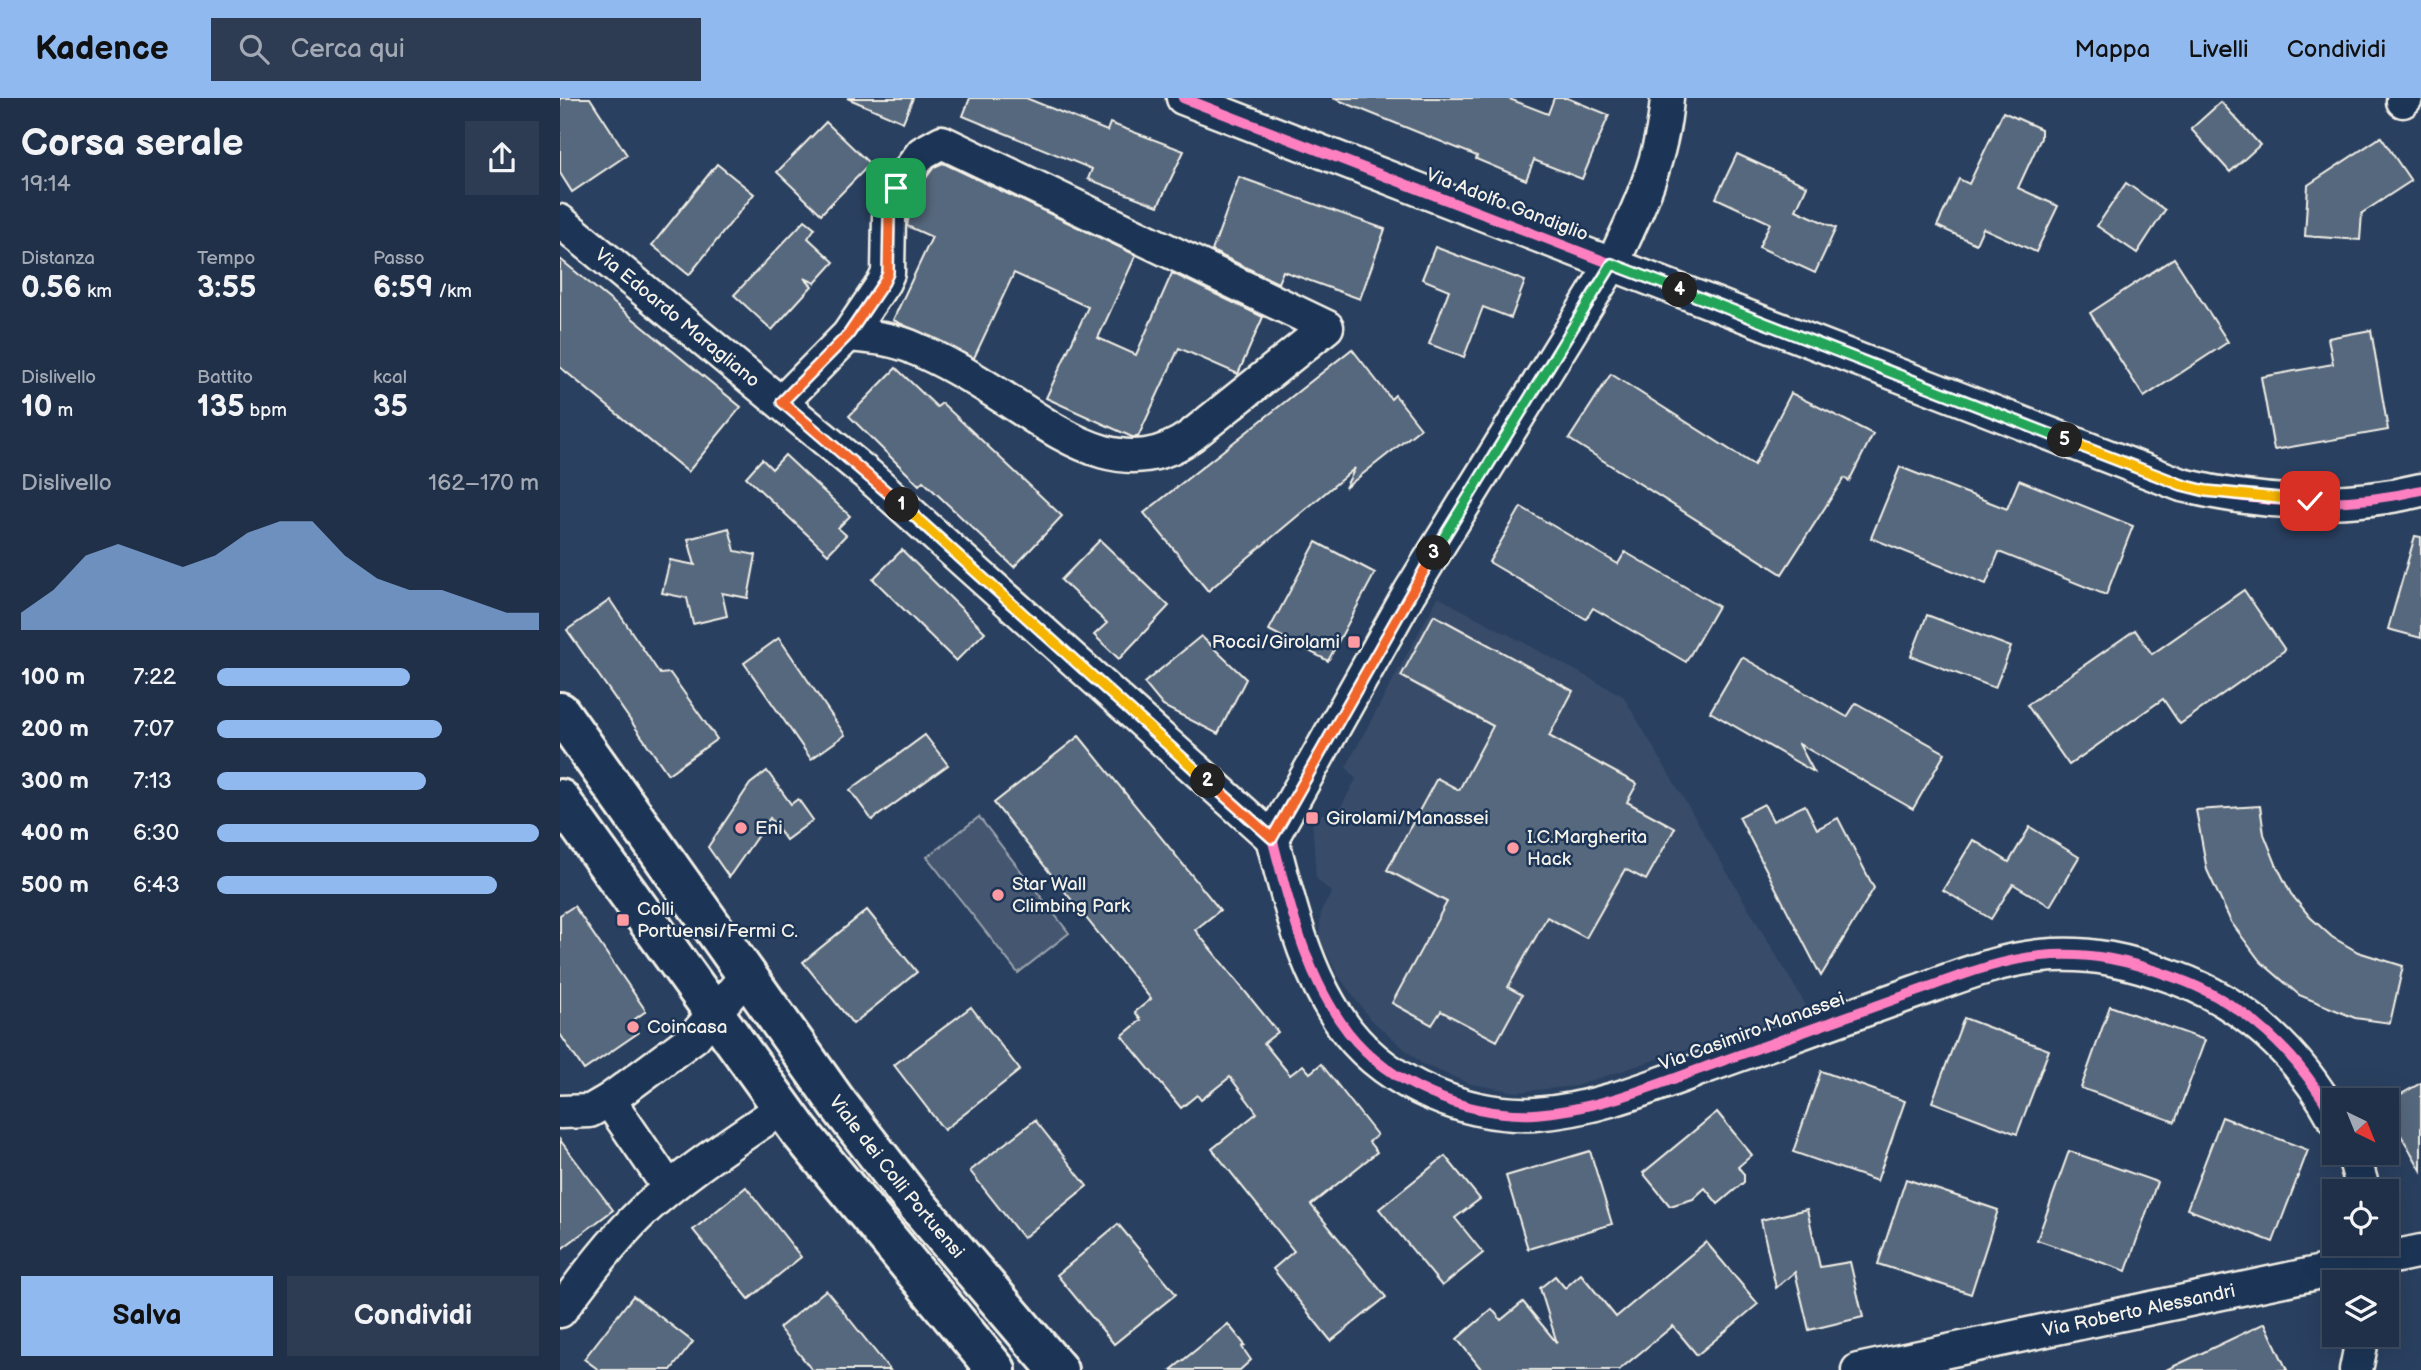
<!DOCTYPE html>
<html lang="it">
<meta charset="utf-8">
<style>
:root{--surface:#203048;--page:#2d3c52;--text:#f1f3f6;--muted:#a2a9b4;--line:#3d4b60;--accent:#90b9f0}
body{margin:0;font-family:"Balsamiq Sans",sans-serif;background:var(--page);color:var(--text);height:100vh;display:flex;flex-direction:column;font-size:26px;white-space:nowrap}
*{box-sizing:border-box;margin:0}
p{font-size:23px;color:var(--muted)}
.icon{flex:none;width:38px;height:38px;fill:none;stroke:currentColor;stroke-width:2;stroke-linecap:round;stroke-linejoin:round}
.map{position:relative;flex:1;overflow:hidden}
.drawer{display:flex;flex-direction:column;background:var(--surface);width:560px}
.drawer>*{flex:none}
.needle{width:46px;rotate:137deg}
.controls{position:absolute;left:1762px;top:990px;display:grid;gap:14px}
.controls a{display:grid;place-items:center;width:77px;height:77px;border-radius:0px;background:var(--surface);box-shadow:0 7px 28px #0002,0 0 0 2px var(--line);font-size:35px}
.pin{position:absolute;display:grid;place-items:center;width:60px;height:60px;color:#fff;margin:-30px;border-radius:14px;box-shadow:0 4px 10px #0006}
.km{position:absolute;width:35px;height:35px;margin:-18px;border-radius:50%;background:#222;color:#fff;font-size:19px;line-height:35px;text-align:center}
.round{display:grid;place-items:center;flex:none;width:74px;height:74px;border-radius:0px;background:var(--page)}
.overview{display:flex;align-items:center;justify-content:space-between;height:119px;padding:0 21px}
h1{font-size:38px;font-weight:800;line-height:52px}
.metrics{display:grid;grid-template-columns:repeat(3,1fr);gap:10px;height:119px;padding:7px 21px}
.metrics div{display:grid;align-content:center}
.metrics b{font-size:30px;font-weight:800}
.metrics small{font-size:19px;font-weight:400}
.metrics p{font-size:19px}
.chart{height:196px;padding:14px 21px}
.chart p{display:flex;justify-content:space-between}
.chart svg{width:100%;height:126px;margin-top:7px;fill:var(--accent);opacity:.7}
.primary-button{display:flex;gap:14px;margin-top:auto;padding:14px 21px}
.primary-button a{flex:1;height:80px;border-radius:0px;background:var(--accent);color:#111;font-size:28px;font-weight:800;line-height:80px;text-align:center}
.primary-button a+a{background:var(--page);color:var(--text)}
ul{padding:0 21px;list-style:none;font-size:23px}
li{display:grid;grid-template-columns:112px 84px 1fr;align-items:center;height:52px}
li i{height:18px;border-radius:9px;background:var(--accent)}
header{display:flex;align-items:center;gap:42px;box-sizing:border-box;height:98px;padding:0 35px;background:var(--accent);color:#111}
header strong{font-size:33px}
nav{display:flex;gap:38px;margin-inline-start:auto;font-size:24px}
.search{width:490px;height:63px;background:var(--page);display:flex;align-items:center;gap:18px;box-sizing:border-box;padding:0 24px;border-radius:0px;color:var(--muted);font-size:26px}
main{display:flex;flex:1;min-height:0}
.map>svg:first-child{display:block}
.built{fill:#374c69}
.green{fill:#445771;stroke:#9ca4ac;stroke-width:2}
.building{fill:#56677d;stroke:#f4f1e8;stroke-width:2}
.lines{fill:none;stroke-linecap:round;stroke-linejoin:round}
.minor-casing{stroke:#f4f1e8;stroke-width:37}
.major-casing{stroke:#f4f1e8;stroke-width:44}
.minor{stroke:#1d3557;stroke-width:32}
.major{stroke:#1d3557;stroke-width:38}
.cycleway-casing{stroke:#1d3557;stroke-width:15}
.cycleway{stroke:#ff80c0;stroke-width:10}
.split-1-casing{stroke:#fff;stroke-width:14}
.split-2-casing{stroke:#fff;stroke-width:14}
.split-3-casing{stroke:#fff;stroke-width:14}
.split-4-casing{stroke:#fff;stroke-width:14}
.split-5-casing{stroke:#fff;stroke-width:14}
.split-6-casing{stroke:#fff;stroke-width:14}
.split-1{stroke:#f0652b;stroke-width:9}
.split-2{stroke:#f5b400;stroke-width:9}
.split-3{stroke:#f0652b;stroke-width:9}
.split-4{stroke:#22a559;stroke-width:9}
.split-5{stroke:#22a559;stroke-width:9}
.split-6{stroke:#f5b400;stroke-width:9}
.poi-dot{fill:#ff9aa2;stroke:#1d3557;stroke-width:2.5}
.labels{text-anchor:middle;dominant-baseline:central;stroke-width:5;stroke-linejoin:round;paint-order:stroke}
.street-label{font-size:19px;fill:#f4f1e8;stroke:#1d3557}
.poi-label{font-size:19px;fill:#f4f1e8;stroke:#1d3557;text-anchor:start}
</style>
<header>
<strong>Kadence</strong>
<div class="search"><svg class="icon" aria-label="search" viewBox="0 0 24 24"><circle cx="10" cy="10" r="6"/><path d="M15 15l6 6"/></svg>Cerca qui</div>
<nav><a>Mappa</a><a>Livelli</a><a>Condividi</a></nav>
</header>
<main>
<section class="drawer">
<div class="overview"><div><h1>Corsa serale</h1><p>19:14</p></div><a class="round"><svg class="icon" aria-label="share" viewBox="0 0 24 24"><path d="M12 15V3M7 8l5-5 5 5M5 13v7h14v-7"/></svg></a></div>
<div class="metrics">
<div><p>Distanza</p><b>0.56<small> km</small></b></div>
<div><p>Tempo</p><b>3:55</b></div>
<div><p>Passo</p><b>6:59<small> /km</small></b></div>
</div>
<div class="metrics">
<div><p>Dislivello</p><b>10<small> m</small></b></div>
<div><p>Battito</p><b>135<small> bpm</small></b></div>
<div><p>kcal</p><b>35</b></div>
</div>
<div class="chart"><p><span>Dislivello</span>162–170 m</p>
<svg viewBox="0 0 160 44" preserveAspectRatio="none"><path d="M0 44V38L10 30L20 18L30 14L40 18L50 22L60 18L70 10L80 6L90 6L100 18L110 26L120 30L130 30L140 34L150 38L160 38V44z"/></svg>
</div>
<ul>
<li><b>100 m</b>7:22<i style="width:60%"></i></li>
<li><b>200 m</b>7:07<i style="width:70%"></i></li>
<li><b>300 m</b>7:13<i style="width:65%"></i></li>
<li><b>400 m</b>6:30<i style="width:100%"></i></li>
<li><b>500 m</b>6:43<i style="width:87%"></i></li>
</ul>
<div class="primary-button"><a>Salva</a><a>Condividi</a></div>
</section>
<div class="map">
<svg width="1861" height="1272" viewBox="0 0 1861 1272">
<rect width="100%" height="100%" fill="#2a4060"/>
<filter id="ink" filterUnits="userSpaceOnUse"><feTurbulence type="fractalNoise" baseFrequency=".0143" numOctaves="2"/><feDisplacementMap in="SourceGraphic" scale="14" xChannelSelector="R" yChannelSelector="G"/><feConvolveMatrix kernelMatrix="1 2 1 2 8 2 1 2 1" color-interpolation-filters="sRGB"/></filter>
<g filter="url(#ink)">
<path class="built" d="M878 499 1063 598 1248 911 1016 988 956 994 911 986 862 966 810 921 777 876 759 840 761 812 772 795 756 780 752 720 781 709 796 681 786 669Z"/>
<path class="green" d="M419 719 509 835 458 875 367 759Z"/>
<g class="building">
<path d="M0 0H30L67 57 12 94 0 75Z"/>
<path d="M287 0H353L343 24Z"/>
<path d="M410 0H466L547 33 550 25 624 53 598 108 528 81 532 71 403 18Z"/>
<path d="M773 0H947L988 16 994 0H1007L1049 17 1022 81 974 62 966 82 916 61 917 58Z"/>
<path d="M1661 4 1700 47 1670 74 1631 31Z"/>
<path d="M1443 14 1481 31V40L1458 90 1498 108 1476 154 1423 130 1416 146 1377 128 1399 81 1409 86Z"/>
<path d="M266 24 310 66 261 116 217 74Z"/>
<path d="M1821 39 1851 83 1802 115 1800 142 1745 138 1748 87Z"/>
<path d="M1177 56 1247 88 1236 112 1276 130 1255 175 1199 149 1210 125 1156 100Z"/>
<path d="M383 65 576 157 538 240 576 257 612 175 703 219 678 276 619 250 578 339H572L486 300 528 209 454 175 414 260 333 222 372 139 347 128 353 98 374 69Z"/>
<path d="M157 66 194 96 129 177 92 147Z"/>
<path d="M679 79 825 131 800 201 723 173 718 185 652 153Z"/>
<path d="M1566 85 1605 112 1577 155 1537 128Z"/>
<path d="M245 122 255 130 248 140 274 164 255 185 244 180 252 188 212 232 174 197Z"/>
<path d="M875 149 965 183 951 220 923 209 904 259 869 246 889 192 862 181Z"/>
<path d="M1614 160 1668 244 1584 299 1530 215Z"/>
<path d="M0 161 181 309 128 374 0 269Z"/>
<path d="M1811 232 1828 332 1714 352 1701 279 1773 266 1768 240Z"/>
<path d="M792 251 831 301 835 297 861 330 785 390 795 370 648 493 584 415Z"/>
<path d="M336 270 377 309 382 305 502 418 454 469 363 383 359 387 289 318Z"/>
<path d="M1051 276 1194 367 1231 295 1313 336 1289 383 1284 380 1222 476 1009 341Z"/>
<path d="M225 357 290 418 278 430 286 437 268 456 186 379 202 361 212 371Z"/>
<path d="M1340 369 1447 411 1459 382 1573 428 1546 497 1439 454 1426 486 1311 440Z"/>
<path d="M961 409 1058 466 1065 454 1158 508 1126 564 1033 510 1026 521 929 464Z"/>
<path d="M169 430 175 453 196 457 188 500 162 495 167 518 133 526 127 500 102 495 110 462 135 467 128 441Z"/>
<path d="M1855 438 1861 439V540L1828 531Z"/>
<path d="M540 442 609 508 559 561 534 537 547 525 501 482Z"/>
<path d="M756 444 815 475 768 563 709 532Z"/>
<path d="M342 452 425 534 396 563 313 481Z"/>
<path d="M1684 492 1725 552 1620 626 1603 601 1509 667 1467 607 1575 532 1592 556Z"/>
<path d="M50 502 100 576 110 575 157 641 108 676 7 532Z"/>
<path d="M874 517 1013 593 989 638 1077 686 1067 704 1115 730 1086 782 1065 771 1026 840 987 819 948 889 962 897 937 943 881 913 872 927 832 905 887 804 827 772 877 680 899 692 933 628 841 578Z"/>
<path d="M1367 517 1451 549 1435 590 1351 558Z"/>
<path d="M641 538 686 581 658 636 603 608 584 585Z"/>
<path d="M219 540 285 637 251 661 184 565Z"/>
<path d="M1182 559 1287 619 1296 605 1385 655 1353 711 1239 646 1254 674 1150 614Z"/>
<path d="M365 637 388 667 312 722 290 692Z"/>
<path d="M519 638 660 812 635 832 718 934 704 945 730 977 743 967 750 975 761 966 817 1037 809 1044 817 1054 751 1107 826 1199 771 1243 713 1171 734 1153 652 1051 697 1015 670 979 641 1002 637 997 621 1010 562 938 581 922 575 914 591 901 434 705Z"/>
<path d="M207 673 231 706 238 701 253 722 226 742 210 720 169 779 148 749 190 686Z"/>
<path d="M1204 706 1213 723 1245 707 1257 731 1278 720 1314 790 1261 878 1179 719Z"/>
<path d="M1700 708 1704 736 1716 766 1731 796 1750 819 1772 839 1798 854 1843 868 1830 925 1795 920 1739 897 1700 863 1671 824 1647 772 1636 712Z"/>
<path d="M1470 729 1519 759 1490 808 1453 786 1431 821 1383 792 1413 742 1449 764Z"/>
<path d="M14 808 86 913 71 924 78 935 24 972 0 936V817Z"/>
<path d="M307 812 357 874 293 926 243 864Z"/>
<path d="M1550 908 1645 942 1615 1024 1521 990Z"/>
<path d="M411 909 460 972 384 1032 334 967Z"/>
<path d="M1404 920 1489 952 1457 1036 1372 1004Z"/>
<path d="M1261 973 1345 1003 1317 1083 1233 1054Z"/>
<path d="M1861 985V1072L1827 1013V1004Z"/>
<path d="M1157 1014 1192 1057 1178 1069 1184 1076V1084L1158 1106 1145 1090 1133 1101 1110 1108 1083 1075Z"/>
<path d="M1662 1019 1748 1052 1713 1144 1627 1111Z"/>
<path d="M475 1022 527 1088 463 1140 410 1073Z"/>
<path d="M0 1042 53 1112 0 1152Z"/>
<path d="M1030 1053 1052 1126 968 1151 946 1078Z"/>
<path d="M1509 1053 1597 1084 1566 1173 1477 1142Z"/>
<path d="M885 1058 920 1101 895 1120 923 1155 882 1188 819 1111Z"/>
<path d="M1346 1081 1438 1112 1411 1196 1318 1166Z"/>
<path d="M186 1089 241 1159 189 1201 133 1132Z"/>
<path d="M1247 1111 1260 1169 1290 1164 1303 1219 1249 1232 1235 1174 1216 1190 1201 1122Z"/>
<path d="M558 1126 616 1196 554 1246 497 1177Z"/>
<path d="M1146 1144 1198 1206 1137 1257 1113 1228 1059 1272H922L897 1241 932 1211 941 1222 963 1204 997 1245 980 1190 995 1178 1005 1190 1021 1176 1056 1219Z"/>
<path d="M266 1192 330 1272H252L219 1230Z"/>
<path d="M73 1198 133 1244 111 1272H39L24 1261Z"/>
<path d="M1705 1225 1727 1272H1606Z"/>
<path d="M668 1226 685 1247 682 1249 691 1262 680 1272H611Z"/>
</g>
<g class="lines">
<defs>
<g id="minor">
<path d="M623 0 1622 387C1698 406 1784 411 1861 392"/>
<path d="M1843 3 1846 0"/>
<path id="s1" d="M0 123 307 376 712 740"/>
<path d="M222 304 288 237 324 184 328 175 329 119 336 90 362 55 382 44 767 229 631 338C563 387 500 335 441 298 415 281 385 263 356 251 335 241 311 239 288 237"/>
<path d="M712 740C730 807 745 878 788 934 830 987 907 1019 975 1016 1036 1012 1094 988 1151 967 1219 943 1287 918 1355 894 1397 879 1438 862 1481 858 1530 853 1570 863 1616 880 1685 905 1739 956 1774 1020"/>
<path d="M712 740 850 494 1052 166C1078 113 1103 60 1107 0"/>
<path d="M0 1014 30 1013 49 1002"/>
<path d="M1793 1055 1804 1094"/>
<path d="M109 1090 49 1002 134 939 186 878"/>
<path d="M0 1213C26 1178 52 1143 83 1113 125 1074 176 1042 222 1010"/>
<path id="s2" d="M1298 1272 1861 1153"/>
<path d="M1796 1272 1803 1237"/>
</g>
<g id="major">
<path id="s3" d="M0 614 278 1006 347 1095 498 1272"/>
<path d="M0 701 240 1034 436 1272"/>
</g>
</defs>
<use href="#minor" class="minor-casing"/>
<use href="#major" class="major-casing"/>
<use href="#minor" class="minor"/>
<use href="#major" class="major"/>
<defs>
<g id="cycleway">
<path d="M623 0 1622 387C1698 406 1784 411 1861 392"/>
<path d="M712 740C730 807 745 878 788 934 830 987 907 1019 975 1016 1036 1012 1094 988 1151 967 1219 943 1287 918 1355 894 1397 879 1438 862 1481 858 1530 853 1570 863 1616 880 1685 905 1739 956 1774 1020"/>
</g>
</defs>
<use href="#cycleway" class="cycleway-casing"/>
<use href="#cycleway" class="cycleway"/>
</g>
</g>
<g class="lines" filter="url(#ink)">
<defs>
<path id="split-1" d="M336 90 329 119 328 175 324 184 288 237 222 304 342 407"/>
<path id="split-2" d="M342 407 648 683"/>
<path id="split-3" d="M648 683 712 740 874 455"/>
<path id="split-4" d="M874 455 1052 166 1120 192"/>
<path id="split-5" d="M1120 192 1505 342"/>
<path id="split-6" d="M1505 342 1622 387 1646 393 1750 403"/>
</defs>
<use href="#split-1" class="split-1-casing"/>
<use href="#split-2" class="split-2-casing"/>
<use href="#split-3" class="split-3-casing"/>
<use href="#split-4" class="split-4-casing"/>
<use href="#split-5" class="split-5-casing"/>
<use href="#split-6" class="split-6-casing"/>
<use href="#split-1" class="split-1"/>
<use href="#split-2" class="split-2"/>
<use href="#split-3" class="split-3"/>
<use href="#split-4" class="split-4"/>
<use href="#split-5" class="split-5"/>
<use href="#split-6" class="split-6"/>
</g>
<g class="poi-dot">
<rect x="787" y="537" width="14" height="14" rx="3.5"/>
<rect x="745" y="713" width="14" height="14" rx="3.5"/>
<circle cx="181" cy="730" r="7"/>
<circle cx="953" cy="750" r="7"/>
<circle cx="438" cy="797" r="7"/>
<rect x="56" y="815" width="14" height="14" rx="3.5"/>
<circle cx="73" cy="929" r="7"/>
</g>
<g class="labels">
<g class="street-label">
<text transform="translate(947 107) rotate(21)">Via Adolfo Gandiglio</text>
<text stroke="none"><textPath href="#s1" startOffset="152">Via Edoardo Maragliano</textPath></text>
<text transform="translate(1192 934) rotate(-20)">Via Casimiro Manassei</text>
<text stroke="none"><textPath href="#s3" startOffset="574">Viale dei Colli Portuensi</textPath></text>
<text stroke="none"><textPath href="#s2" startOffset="287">Via Roberto Alessandri</textPath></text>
</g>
<g class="poi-label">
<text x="780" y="544" text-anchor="end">Rocci/Girolami</text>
<text x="766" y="720">Girolami/Manassei</text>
<text x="195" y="730">Eni</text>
<text x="967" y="739">I.C.Margherita<tspan x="967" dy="22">Hack</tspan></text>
<text x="452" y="786">Star Wall<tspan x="452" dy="22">Climbing Park</tspan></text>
<text x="77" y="811">Colli<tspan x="77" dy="22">Portuensi/Fermi C.</tspan></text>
<text x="87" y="929">Coincasa</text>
</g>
</g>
</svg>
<div class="controls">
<a><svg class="needle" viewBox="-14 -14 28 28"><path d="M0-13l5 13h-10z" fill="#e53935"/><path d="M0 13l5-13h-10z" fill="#a2a9b4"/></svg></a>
<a><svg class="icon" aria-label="locate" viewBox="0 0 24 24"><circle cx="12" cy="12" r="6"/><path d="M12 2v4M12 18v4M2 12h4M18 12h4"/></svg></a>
<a><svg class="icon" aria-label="layers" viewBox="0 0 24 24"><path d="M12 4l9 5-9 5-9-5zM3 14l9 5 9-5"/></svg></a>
</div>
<div class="pin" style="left:336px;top:90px;background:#1e9e55"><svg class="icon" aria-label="arrive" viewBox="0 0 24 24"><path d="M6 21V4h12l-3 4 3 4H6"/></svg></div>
<div class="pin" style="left:1750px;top:403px;background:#d93025"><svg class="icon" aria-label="check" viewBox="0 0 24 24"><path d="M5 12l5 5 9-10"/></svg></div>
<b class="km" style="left:342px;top:407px">1</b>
<b class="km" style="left:648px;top:683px">2</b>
<b class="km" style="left:874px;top:455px">3</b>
<b class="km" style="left:1120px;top:192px">4</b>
<b class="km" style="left:1505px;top:342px">5</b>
</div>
</main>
